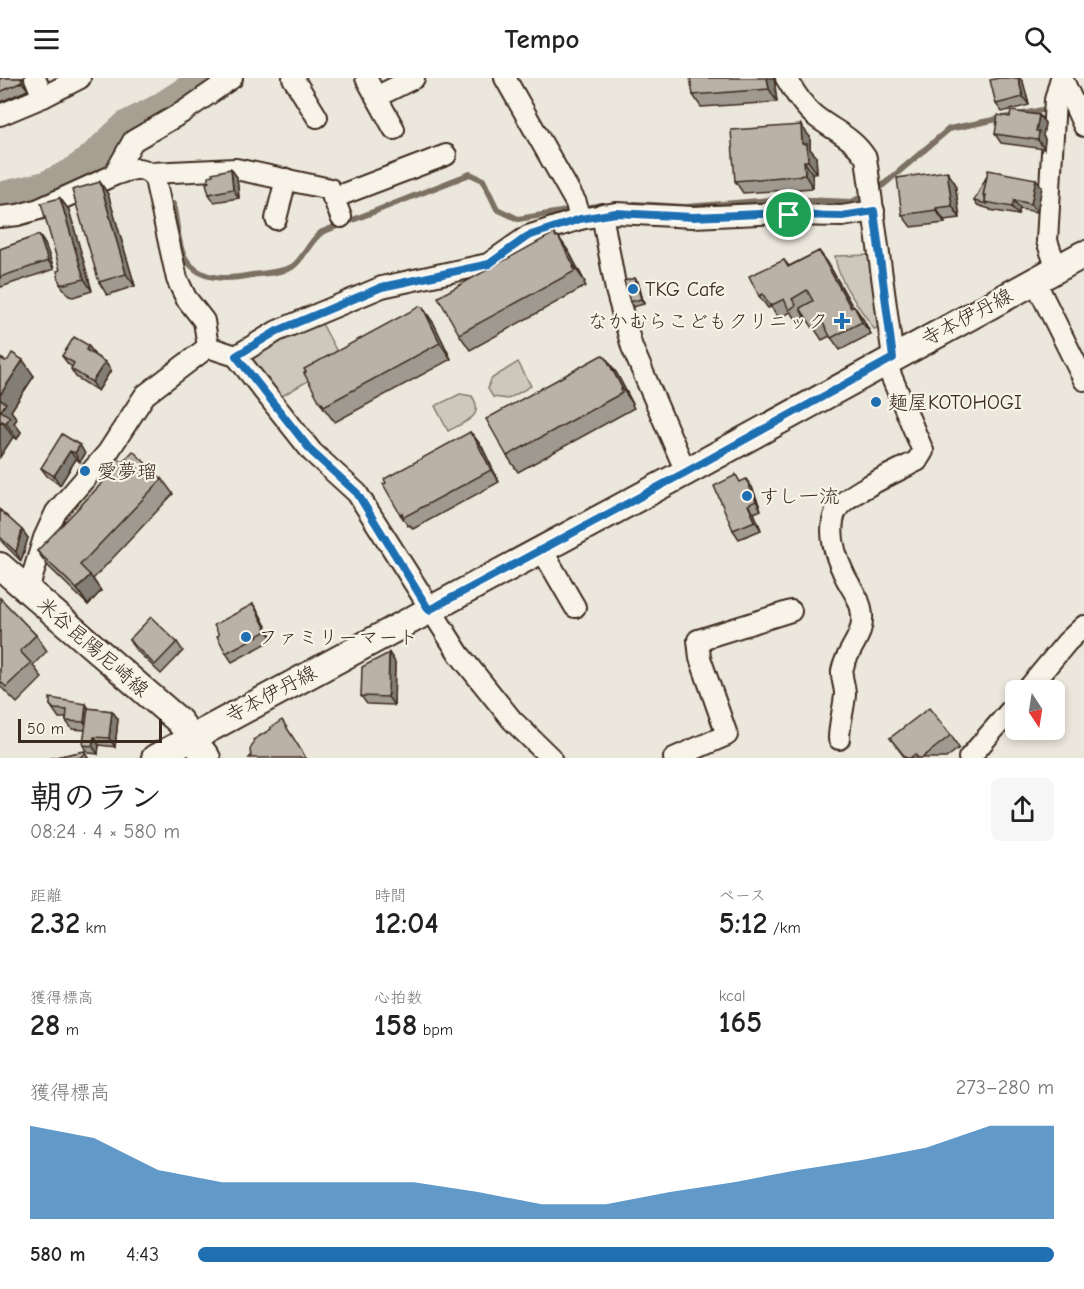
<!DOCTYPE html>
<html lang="ja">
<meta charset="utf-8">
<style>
:root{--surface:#fff;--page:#f6f6f6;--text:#222;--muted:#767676;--accent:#1f6fb2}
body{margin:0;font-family:"Comic Neue","Klee One",sans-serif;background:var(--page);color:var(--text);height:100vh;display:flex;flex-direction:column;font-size:22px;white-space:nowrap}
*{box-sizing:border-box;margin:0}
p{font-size:20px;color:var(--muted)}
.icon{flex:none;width:33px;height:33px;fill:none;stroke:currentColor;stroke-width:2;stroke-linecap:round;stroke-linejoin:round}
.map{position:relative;height:680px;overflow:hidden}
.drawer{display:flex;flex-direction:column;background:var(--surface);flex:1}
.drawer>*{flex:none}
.needle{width:39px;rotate:168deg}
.buttons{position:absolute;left:1005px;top:602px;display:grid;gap:12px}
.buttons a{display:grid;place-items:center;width:60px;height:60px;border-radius:9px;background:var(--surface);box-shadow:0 3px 9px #0003;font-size:30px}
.scale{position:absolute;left:18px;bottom:15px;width:144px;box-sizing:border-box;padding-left:6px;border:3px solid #3b2a1e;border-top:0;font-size:16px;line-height:21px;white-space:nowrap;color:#3b2a1e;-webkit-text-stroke:4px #f7f3e8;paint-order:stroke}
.pin{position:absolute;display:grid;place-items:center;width:51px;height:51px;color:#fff;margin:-26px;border:3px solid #fff;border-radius:50%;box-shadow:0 2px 6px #0007}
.round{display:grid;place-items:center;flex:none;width:63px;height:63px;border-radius:9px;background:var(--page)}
.head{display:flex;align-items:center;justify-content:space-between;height:102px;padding:0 30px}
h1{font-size:33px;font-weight:700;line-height:45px}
.metrics{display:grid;grid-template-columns:repeat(3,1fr);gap:9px;height:102px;padding:6px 30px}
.metrics div{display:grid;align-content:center}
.metrics b{font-size:30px;font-weight:700}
.metrics small{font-size:16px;font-weight:400}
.metrics p{font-size:16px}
.chart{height:168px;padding:12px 30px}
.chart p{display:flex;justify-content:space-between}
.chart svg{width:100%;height:108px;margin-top:6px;fill:var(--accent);opacity:.7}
ul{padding:0 30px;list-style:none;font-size:20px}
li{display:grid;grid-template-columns:96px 72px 1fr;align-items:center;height:45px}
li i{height:15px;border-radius:8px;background:var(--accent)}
header{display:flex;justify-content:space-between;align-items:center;height:78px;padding:0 30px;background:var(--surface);font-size:27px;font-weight:700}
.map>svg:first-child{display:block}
.green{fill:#cec8bc;stroke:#84796d;stroke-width:1.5}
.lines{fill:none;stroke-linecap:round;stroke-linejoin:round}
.stream{stroke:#7c7064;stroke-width:6}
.river{stroke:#a89f93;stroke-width:34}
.minor-casing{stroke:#3b2a1e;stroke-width:24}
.major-casing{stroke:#3b2a1e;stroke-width:30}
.minor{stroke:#f7f3e8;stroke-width:20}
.major{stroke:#f7f3e8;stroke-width:26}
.wall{fill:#a09990;stroke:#3b2a1e;stroke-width:1.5}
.shaded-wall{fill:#827d75;stroke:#3b2a1e;stroke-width:1.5}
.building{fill:#bab2a7;stroke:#3b2a1e;stroke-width:1.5}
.route-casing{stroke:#fff;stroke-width:12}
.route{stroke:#1f6fb2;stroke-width:8}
.poi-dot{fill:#1f6fb2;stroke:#f7f3e8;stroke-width:2}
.labels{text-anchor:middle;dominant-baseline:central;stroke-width:4.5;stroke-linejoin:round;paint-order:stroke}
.poi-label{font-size:20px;fill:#3b2a1e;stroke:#f7f3e8;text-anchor:start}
.street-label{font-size:20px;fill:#3b2a1e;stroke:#f7f3e8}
</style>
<header><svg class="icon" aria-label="menu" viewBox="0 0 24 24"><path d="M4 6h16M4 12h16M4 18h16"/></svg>Tempo<svg class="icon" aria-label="search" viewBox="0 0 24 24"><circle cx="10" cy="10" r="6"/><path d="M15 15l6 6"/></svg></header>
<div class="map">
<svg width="1084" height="680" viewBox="0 0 1084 680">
<rect width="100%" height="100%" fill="#ece7dc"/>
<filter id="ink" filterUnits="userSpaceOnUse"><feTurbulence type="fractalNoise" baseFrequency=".0167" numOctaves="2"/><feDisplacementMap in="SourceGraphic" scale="12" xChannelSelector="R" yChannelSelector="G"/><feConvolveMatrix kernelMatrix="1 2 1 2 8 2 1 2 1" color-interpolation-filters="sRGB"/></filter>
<g filter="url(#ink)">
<g class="green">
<path d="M872 177 880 249 874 251C860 229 838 205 835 178Z"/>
<path d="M320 242 342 283 277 321 250 281V276Z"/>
<path d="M518 284 531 308 508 321 493 319 488 311 491 301Z"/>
<path d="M460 316 472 318C486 339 464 344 448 353L435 328Z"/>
<path d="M115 378 132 394 87 440 73 427Z"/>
</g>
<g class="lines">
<g class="stream">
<path d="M173 126C176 139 178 165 183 176 197 204 226 202 252 197 264 195 281 195 292 189 304 181 309 163 322 154L470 96 483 102 497 131 518 141 603 127"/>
<path d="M634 126 686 129 782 121 852 124 882 108 949 51 1047 31"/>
</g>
<path class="river" d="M0 121 46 110 73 97 92 83 128 49 161 32 210 0"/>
<defs>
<g id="minor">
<path d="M35 0 43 19"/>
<path d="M293 0 317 39"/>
<path d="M366 0 394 51"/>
<path d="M505 0 576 125 580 141"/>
<path d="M786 0C793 12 804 29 815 38 834 53 853 59 866 80L893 280 889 293 923 373 917 383C900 392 843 417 836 433 827 454 835 477 844 496 850 510 861 520 862 537 864 559 846 573 842 593 841 600 845 608 845 616 844 631 839 646 839 661"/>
<path d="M1062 0 1084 48"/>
<path d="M376 19 414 0"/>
<path d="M0 37 43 19 80 0"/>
<path d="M150 95 236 91 330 111 341 139"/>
<path d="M114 97C130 92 143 85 155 101L177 201 186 220 204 243 208 269"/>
<path d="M333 120 446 77"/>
<path d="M602 136 616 212 632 269 686 394"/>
<path d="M0 139 18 137 39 131 114 97 133 63 183 34 232 0"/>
<path d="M276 141 286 101"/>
<path d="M1057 191 1047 163 1055 22 1061 0"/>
<path d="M1035 203 1084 302"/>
<path d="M208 269 236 278 312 374 357 415 459 576 512 642 551 680"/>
<path d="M236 278 277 253 382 209 488 186 528 158 580 141 616 135 693 139 783 135 789 137 842 138 874 133"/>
<path d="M542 472 575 529"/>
<path d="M28 512 44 460 56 434 108 374 145 317 208 269"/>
<path d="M1027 612 1067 564 1084 548"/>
<path d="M674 680 727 657 700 580 698 562 791 533"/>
<path d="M969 680 1016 626"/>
</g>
<g id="major">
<path d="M0 488 179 643 207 680"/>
<path d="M155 680 686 394 1084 176"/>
</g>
</defs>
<use href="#minor" class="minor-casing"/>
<use href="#major" class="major-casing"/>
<use href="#minor" class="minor"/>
<use href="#major" class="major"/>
</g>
<g class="wall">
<path d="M0 0H23L28 12 0 24Z"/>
<path d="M774 0 777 24 701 29 693 17Z"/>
<path d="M1023 4 1029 27 1002 34 996 26Z"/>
<path d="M1039 37 1045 45 1043 58 1045 61 1044 71 1001 65 995 56 1010 39Z"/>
<path d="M810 59V71L816 78 817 95H812L813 110 743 115 735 103Z"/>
<path d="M231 91 237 99 239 120 214 124 209 116V104L213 97Z"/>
<path d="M987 98 1042 109 1037 134 1020 131 1018 137 990 132V131L977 127 974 123Z"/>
<path d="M100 104 108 116 135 208 107 217 99 204Z"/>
<path d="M955 105 960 140 944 142 945 145 911 149 902 137Z"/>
<path d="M60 120 69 132 92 213 73 219 69 218 60 206Z"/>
<path d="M554 155 569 174 585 204 584 205 586 208 470 272 459 256Z"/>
<path d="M39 157 45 166 54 191 1 209 0 207V171Z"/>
<path d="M819 173 828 185 853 229 854 228 863 241 871 256 840 272 830 258 822 262 802 232 801 233 805 240 798 244 791 234 779 240 771 229 768 230 759 218 784 182 789 188Z"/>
<path d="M638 204 644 226 633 229 630 224Z"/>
<path d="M423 230 434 246 451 281 335 344 333 341H332L321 326 306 294Z"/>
<path d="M88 267 94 276V277L105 284 111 292 98 313 76 299 71 291 72 289 68 286 62 278Z"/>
<path d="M0 280 34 298 11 333 17 341 14 345 21 354 17 361 13 359 0 379Z"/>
<path d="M606 280 617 296 633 326 632 327 634 330 518 394 507 378Z"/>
<path d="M470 354 473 358V357L482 369 499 404 413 451 410 447 408 448 400 436Z"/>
<path d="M80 367 85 376 80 384 76 381 60 407 47 398 41 390Z"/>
<path d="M736 397 740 404 752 409 761 432 754 435 761 452 739 461 733 452Z"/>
<path d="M162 401 173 416 93 501 101 513 88 527 48 488 37 473Z"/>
<path d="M0 432 22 452 28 460 21 483 0 462Z"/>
<path d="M0 520 36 557 47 573 33 587 42 600 17 625 0 608Z"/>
<path d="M253 526 259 535 273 562 232 584 226 575Z"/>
<path d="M129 562 177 564 183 573 161 596 135 571Z"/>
<path d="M389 575 395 584 394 627 367 626 361 618Z"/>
<path d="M50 627 112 633 118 641 115 669 99 667 98 676 89 675 83 667 85 652 72 651 66 643V640H59Z"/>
<path d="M951 657 959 670 946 680H905L890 660Z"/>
<path d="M85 673 88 680H51Z"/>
</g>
<g class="shaded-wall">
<path d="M21 0H23L28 12 22 4Z"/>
<path d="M767 0H774L777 24 769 11Z"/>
<path d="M1018 0H1020L1023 4 1029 27 1023 19Z"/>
<path d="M1039 37 1045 45 1043 58 1045 61 1044 71 1038 62 1036 53Z"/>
<path d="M801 47 810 59V71L816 78 817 95 808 83 802 66Z"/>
<path d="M804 83 812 95 813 110 805 97Z"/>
<path d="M231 91 237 99 239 120 233 111Z"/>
<path d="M947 93 955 105 960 140 952 128Z"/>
<path d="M1036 101 1042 109 1037 134 1031 126Z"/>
<path d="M100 104 108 116 135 208 126 196Z"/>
<path d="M60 120 69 132 92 213 84 201Z"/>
<path d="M1014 122 1020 131 1018 137 1012 129Z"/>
<path d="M936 130 944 142 945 145 936 132Z"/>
<path d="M554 155 563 168 558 158 569 174 585 204 574 188Z"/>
<path d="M39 157 45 166 54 191 48 183Z"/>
<path d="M819 173 828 185 860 242 851 230Z"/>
<path d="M635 200 638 204 644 226 641 221Z"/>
<path d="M854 228 863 241 871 256 862 244Z"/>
<path d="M423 230 434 246 451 281 440 265Z"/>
<path d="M88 267 94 276 92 280 86 272Z"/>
<path d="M606 280 617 296 633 326 622 310Z"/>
<path d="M23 282 34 298 11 333 17 341 14 345 21 354 17 361 6 345 1 333 0 317Z"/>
<path d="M105 284 111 292 98 313 92 304Z"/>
<path d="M2 343 13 359 0 379V346Z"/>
<path d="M470 354 477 364 473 357 482 369 499 404 491 392Z"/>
<path d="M80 367 85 376 80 384 75 375Z"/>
<path d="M70 373 76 381 60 407 54 398Z"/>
<path d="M746 401 752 409 761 432 756 423Z"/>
<path d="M748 427 754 435 761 452 755 443Z"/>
<path d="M22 452 28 460 21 483 16 474Z"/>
<path d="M90 497 101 513 88 527 77 511Z"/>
<path d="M253 526 259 535 273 562 267 553Z"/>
<path d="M389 575 395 584 394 627 388 619Z"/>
<path d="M86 626 92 635 90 652 84 644Z"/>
<path d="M112 633 118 641 115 669 109 660Z"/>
<path d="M94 659 99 667 98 676 92 668Z"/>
</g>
<g class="building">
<path d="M0 0H21L22 4 0 14Z"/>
<path d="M690 0H767L769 11 693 17Z"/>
<path d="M999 0H1018L1023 19 996 26 990 2Z"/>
<path d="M1011 33 1039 37 1036 53H1039L1038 62 995 56 998 37 1010 39Z"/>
<path d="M801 47 802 66H807L808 83H804L805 97 735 103 731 52Z"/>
<path d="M231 91 233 111 209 116 206 105 209 104 208 98 213 97 212 95Z"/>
<path d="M988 92 1036 101 1031 126 1014 122 1012 129 985 124 986 117H983Z"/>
<path d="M947 93 952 128 936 130V132L902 137 897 100Z"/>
<path d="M987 98 983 117 985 120V124L987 126 974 123Z"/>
<path d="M100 104 126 196 99 204 72 112Z"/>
<path d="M60 120 84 201 65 206H60L57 193 60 192 41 125Z"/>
<path d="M554 155 556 159 558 158 574 188 573 189 575 193 459 256 438 219Z"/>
<path d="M39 157 48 183 0 199V171Z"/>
<path d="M819 173 851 230 854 228 862 244 831 260 823 245 813 250 800 230 813 223 807 212 792 221 796 227 789 232 784 221 770 228 763 216 759 218 749 198 784 182 788 189Z"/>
<path d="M635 200 641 221 630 224 624 203Z"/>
<path d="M420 228 423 230 440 265 324 328 322 325 321 326 304 295 306 294 304 291Z"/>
<path d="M74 259 88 267 86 272 105 284 92 304 71 291 74 285 62 278Z"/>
<path d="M12 275 23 282 0 317V280L5 283 8 282Z"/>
<path d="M602 277 606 280 622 310 621 311 622 315 507 378 486 341Z"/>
<path d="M0 322 6 325 1 333 10 339 6 345 2 343 0 346Z"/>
<path d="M470 354 472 358 473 357 491 392 404 439 402 435 400 436 383 406 386 405 384 401Z"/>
<path d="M62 356 80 367 75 375 70 373 54 398 41 390Z"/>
<path d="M133 373 162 401 80 487 90 497 77 511 37 473Z"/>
<path d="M736 397 740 404 746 401 756 423 748 427 755 443 733 452 714 408Z"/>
<path d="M0 432 22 452 16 474 0 459Z"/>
<path d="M0 520 36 557 20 573 31 585 6 609 0 603Z"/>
<path d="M253 526 267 553 226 575 217 558 219 557 214 547Z"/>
<path d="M151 539 177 564 155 587 129 562Z"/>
<path d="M389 575 388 619 361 618 362 589Z"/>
<path d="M50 620 86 626 84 644 66 643 67 632 54 631 50 627Z"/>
<path d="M88 630 112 633 109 660 94 659 92 668 83 667Z"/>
<path d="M929 630 951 657 922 680H918L915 676 910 680H906L890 660Z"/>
<path d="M282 642 306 680H249L251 678 250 672 254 664 253 662 271 651 270 650Z"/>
<path d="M85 673V676L79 680H51Z"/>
</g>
</g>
<g class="lines" filter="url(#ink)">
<defs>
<path id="route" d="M874 133 893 280 686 394 429 532 357 415 312 374 236 278 277 253 382 209 489 186 528 158 580 141 616 135 693 139 783 135 789 137 842 138Z"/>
</defs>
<use href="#route" class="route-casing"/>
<use href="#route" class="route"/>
</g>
<g class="poi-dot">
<circle cx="633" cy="211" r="6"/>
<path d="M839 234h6v6h6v6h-6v6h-6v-6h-6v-6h6z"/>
<circle cx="876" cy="324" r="6"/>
<circle cx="85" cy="393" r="6"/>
<circle cx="747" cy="418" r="6"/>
<circle cx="246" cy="559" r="6"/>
</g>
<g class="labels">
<g class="poi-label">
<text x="645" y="211">TKG Cafe</text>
<text x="828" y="243" text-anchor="end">なかむらこどもクリニック</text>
<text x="888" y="324">麺屋KOTOHOGI</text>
<text x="97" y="393">愛夢瑠</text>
<text x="759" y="418">すし一流</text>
<text x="258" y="559">ファミリーマート</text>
</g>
<g class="street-label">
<text transform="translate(967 239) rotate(-28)">寺本伊丹線</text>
<text transform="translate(93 569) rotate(41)">米谷昆陽尼崎線</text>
<text transform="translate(271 616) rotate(-28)">寺本伊丹線</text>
</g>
</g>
</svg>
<div class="buttons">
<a><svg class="needle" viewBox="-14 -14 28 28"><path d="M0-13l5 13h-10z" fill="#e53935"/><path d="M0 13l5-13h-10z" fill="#767676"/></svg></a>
</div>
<div class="scale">50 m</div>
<div class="pin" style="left:789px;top:137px;background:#1e9e55"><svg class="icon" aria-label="arrive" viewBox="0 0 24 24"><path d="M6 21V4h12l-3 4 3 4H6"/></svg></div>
</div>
<section class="drawer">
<div class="head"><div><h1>朝のラン</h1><p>08:24 · 4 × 580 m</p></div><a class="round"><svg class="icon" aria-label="share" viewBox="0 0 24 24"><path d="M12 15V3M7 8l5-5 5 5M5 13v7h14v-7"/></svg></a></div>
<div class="metrics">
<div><p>距離</p><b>2.32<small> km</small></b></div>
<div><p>時間</p><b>12:04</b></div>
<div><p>ペース</p><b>5:12<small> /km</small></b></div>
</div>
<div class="metrics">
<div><p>獲得標高</p><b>28<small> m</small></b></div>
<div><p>心拍数</p><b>158<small> bpm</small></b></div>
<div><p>kcal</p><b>165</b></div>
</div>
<div class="chart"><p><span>獲得標高</span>273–280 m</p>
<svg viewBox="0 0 160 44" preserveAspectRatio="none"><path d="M0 44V6L10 11L20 24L30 29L40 29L50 29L60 29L70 33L80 38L90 38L100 33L110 29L120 24L130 20L140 15L150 6L160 6V44z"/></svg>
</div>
<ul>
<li><b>580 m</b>4:43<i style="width:100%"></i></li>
</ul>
</section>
